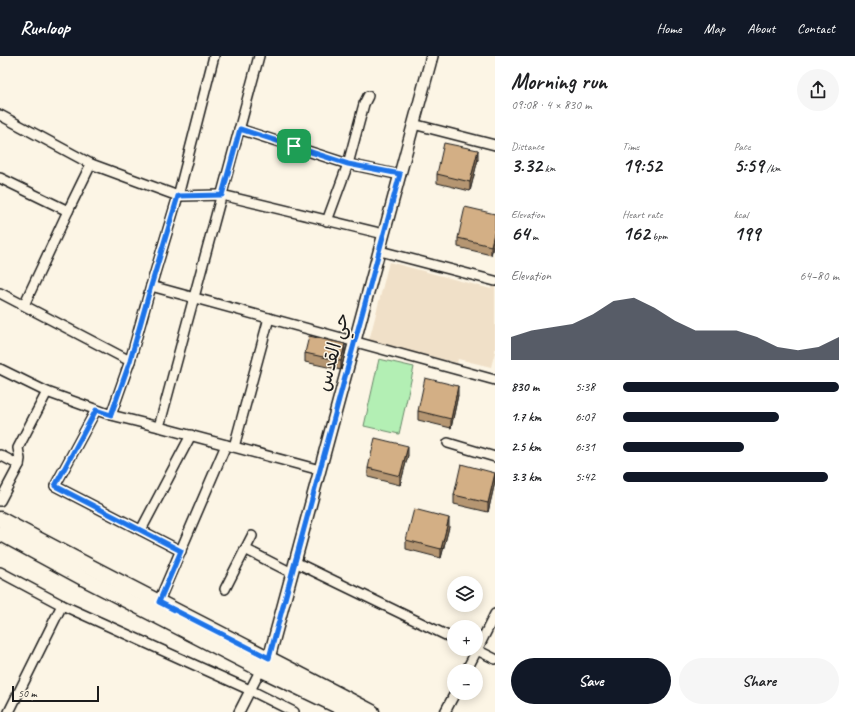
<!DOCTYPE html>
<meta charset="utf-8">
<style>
:root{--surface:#fff;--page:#f6f6f6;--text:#202124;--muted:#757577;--accent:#111827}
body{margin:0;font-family:Caveat,"Playpen Sans Arabic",sans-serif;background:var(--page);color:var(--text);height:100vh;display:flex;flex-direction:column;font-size:15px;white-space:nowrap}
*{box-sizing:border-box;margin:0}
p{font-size:13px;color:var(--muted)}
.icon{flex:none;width:22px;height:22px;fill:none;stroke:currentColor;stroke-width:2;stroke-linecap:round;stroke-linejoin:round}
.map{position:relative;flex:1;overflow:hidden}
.details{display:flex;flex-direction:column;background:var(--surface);width:360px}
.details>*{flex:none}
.controls{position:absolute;left:447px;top:520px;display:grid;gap:8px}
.controls a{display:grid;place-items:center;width:36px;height:36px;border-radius:50%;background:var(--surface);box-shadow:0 2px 10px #0003;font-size:20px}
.scale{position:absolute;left:12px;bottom:10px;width:87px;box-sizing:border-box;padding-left:4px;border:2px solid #1c1c1c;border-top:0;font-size:11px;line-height:14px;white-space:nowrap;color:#1c1c1c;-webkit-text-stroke:3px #fcf5e5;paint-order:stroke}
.pin{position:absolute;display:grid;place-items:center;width:34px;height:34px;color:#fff;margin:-17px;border-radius:8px;box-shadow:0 2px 6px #0006}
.round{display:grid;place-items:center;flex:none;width:42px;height:42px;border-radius:21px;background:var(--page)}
.summary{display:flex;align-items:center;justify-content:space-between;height:68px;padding:0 16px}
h1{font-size:22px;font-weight:800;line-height:30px}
.metrics{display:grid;grid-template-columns:repeat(3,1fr);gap:6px;height:68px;padding:4px 16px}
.metrics div{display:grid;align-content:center}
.metrics b{font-size:20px;font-weight:800}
.metrics small{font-size:11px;font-weight:400}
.metrics p{font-size:11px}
.chart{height:112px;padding:8px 16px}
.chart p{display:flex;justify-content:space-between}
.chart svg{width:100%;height:72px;margin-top:4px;fill:var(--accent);opacity:.7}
.button{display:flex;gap:8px;margin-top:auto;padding:8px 16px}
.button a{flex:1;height:46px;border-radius:24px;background:var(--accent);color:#fff;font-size:16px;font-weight:800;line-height:46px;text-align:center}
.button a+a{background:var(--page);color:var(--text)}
ul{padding:0 16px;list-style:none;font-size:13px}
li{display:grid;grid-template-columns:64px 48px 1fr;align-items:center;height:30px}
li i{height:10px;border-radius:5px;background:var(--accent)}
header{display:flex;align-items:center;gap:24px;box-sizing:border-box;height:56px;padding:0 20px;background:var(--accent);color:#fff}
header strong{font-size:19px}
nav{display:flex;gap:22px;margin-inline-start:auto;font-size:14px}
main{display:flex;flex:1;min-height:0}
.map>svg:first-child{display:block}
.built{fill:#f0e0c8}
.green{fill:#b3efb4;stroke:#688668}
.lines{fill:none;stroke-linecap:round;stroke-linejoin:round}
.minor-casing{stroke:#1c1c1c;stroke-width:12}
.tertiary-casing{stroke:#1c1c1c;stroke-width:14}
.primary-casing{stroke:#1c1c1c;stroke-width:17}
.minor{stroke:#fcf5e5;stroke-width:9}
.tertiary{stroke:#fcf5e5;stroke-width:11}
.primary{stroke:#fcf5e5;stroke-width:14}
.wall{fill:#b59672;stroke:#1c1c1c}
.shaded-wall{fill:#947a5d;stroke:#1c1c1c}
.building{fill:#d3af85;stroke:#1c1c1c}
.route-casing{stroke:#fff;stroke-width:8}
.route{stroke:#1a73e8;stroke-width:5}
.labels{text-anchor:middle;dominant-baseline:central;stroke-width:3;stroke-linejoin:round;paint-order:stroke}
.street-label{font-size:19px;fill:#1c1c1c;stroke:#fcf5e5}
</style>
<header>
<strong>Runloop</strong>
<nav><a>Home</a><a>Map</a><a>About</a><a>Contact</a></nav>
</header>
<main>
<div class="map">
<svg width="495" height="656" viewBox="0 0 495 656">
<rect width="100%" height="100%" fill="#fcf5e5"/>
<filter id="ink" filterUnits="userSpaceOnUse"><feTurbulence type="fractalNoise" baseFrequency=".025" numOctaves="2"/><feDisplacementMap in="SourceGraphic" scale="8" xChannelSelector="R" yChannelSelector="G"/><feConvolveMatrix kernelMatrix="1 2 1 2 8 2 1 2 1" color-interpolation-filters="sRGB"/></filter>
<g filter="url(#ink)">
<path class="built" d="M389 206 491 233 492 229H495V296L491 311 458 303 457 307 369 285Z"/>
<path class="green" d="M379 303 414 311 399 378 364 370Z"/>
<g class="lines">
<defs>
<g id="minor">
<path d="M259 0 159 371 320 414"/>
<path d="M0 59 91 108 178 140 222 139 384 178"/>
<path d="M413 68 495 89"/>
<path d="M239 73 348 108 400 119"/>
<path d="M0 122 68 155 91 108"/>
<path d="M327 165 348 108 364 48 368 40"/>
<path d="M380 195 495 225"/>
<path d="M151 230 495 324"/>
<path d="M0 237 130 305"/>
<path d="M24 249 68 155"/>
<path d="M0 313 47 336 111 359 159 371"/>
<path d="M96 354 55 430 181 495"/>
<path d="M111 359 130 305 151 230 178 140 214 0"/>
<path d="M448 387 495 401"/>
<path d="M234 391 269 262"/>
<path d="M0 399 19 409"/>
<path d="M0 445 19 409 20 403 18 392 47 336"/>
<path d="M141 474 191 379"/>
<path d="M245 493 292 517"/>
<path d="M295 506 454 583"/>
<path d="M0 516 62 549 250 634 294 656"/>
<path d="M225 533 252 480"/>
<path d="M159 545 226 389"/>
<path d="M495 558 477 594 495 603"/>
<path d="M466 615 477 594 474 593"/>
<path d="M9 656 62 549"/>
<path d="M239 656 263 609"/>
<path d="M445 656 455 637"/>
</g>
<path id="tertiary" d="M269 602 432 0"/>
<g id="primary">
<path d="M0 463C123 529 248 591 372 656"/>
<path d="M0 477 83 522 260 613 350 656"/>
</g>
</defs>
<use href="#minor" class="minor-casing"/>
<use href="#tertiary" class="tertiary-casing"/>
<use href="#primary" class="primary-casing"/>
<use href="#minor" class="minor"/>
<use href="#tertiary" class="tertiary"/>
<use href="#primary" class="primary"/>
</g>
<g class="wall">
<path d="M478 103 470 135 437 127V118Z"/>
<path d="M495 158V182L491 199 458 191V182Z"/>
<path d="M305 297H345L341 314 305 306Z"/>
<path d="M458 339 451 372 418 364V355Z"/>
<path d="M408 399 400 429 368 421V412Z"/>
<path d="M495 417V426L488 456 454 448V439Z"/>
<path d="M449 471 441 502 406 493V484Z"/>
</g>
<g class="shaded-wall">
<path d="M478 94V103L470 135V126Z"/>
<path d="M495 173V182L491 199V190Z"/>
<path d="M345 288V297L341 314V305Z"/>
<path d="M458 330V339L451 372V363Z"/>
<path d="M408 390V399L400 429V420Z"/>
<path d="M495 417V426L488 456V447Z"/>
<path d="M449 462V471L441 502V493Z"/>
</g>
<g class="building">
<path d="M444 87 478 94 470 126 437 118Z"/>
<path d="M465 151 495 158V173L491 190 458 182Z"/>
<path d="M309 280 345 288 341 305 305 297Z"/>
<path d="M425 322 458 330 451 363 418 355Z"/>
<path d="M375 382 408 390 400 420 368 412Z"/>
<path d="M461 408 495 417 488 447 454 439Z"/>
<path d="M414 453 449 462 441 493 406 484Z"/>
</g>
</g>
<g class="lines" filter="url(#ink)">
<defs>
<path id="route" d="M240 73 348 108 400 118 269 602 159 546 181 495 55 430 96 354 111 359 130 305 151 230 178 140 222 139Z"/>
</defs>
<use href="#route" class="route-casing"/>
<use href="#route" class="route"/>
</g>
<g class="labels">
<g class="street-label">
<text transform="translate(333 296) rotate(-75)">حي القدس</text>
</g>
</g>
</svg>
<div class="controls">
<a><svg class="icon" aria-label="layers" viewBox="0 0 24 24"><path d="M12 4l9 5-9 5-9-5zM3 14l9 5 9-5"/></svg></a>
<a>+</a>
<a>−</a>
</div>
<div class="scale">50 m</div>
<div class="pin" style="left:294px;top:90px;background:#1e9e55"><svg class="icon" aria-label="arrive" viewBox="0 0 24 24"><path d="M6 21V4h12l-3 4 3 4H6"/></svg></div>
</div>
<section class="details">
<div class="summary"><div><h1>Morning run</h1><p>09:08 · 4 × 830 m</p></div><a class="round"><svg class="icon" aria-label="share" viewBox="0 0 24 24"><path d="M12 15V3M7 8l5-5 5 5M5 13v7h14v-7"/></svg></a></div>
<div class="metrics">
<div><p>Distance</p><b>3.32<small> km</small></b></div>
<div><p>Time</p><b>19:52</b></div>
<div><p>Pace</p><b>5:59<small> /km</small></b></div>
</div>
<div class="metrics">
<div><p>Elevation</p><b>64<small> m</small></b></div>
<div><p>Heart rate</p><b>162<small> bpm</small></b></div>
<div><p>kcal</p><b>199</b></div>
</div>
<div class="chart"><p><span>Elevation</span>64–80 m</p>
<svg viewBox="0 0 160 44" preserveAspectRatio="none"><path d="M0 44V30L10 26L20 24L30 22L40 16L50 8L60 6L70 12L80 20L90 26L100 26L110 26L120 30L130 36L140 38L150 36L160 30V44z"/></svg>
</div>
<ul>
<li><b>830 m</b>5:38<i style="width:100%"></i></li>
<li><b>1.7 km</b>6:07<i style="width:72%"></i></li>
<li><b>2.5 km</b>6:31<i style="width:56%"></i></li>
<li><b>3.3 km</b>5:42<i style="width:95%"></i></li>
</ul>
<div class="button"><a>Save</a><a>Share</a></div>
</section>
</main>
